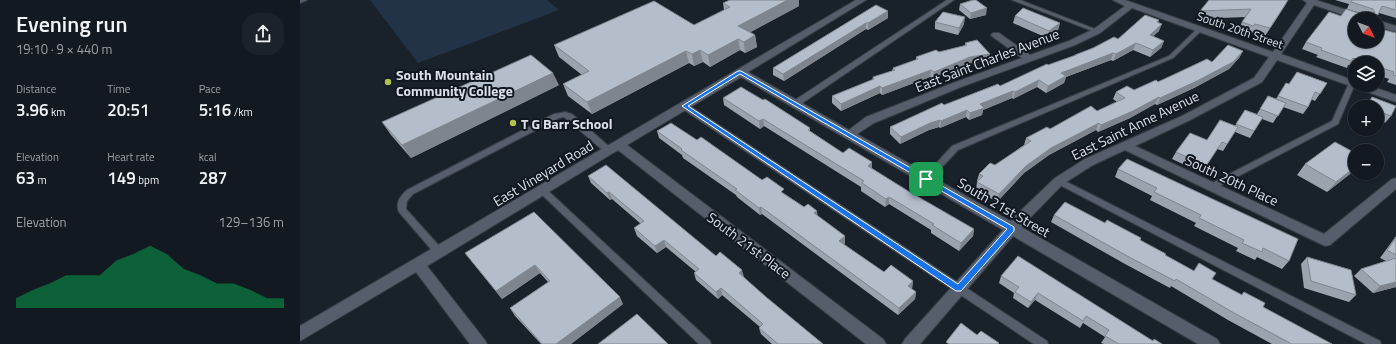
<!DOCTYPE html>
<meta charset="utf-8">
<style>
:root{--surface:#131920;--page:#1c2229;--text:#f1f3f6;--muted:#9da0a5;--line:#32383e;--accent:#0b8043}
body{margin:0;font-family:"Titillium Web",sans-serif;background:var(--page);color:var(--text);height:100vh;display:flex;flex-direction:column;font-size:15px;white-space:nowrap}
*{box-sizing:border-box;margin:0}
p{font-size:13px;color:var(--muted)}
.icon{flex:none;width:22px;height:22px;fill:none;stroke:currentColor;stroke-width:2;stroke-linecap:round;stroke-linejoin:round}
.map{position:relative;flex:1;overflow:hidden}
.panel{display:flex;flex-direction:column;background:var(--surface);width:300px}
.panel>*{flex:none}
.needle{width:26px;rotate:132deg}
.fabs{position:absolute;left:1048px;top:12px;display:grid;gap:8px}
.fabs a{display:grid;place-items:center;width:36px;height:36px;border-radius:50%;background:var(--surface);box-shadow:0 1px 3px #0004,0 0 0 1px var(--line);font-size:20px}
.pin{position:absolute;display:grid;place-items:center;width:34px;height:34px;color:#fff;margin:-17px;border-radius:8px;box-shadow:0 2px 6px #0006}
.round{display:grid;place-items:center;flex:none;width:42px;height:42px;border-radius:16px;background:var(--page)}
.overview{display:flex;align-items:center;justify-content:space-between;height:68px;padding:0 16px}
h1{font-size:22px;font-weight:600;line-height:30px}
.metrics{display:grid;grid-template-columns:repeat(3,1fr);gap:6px;height:68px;padding:4px 16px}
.metrics div{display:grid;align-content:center}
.metrics b{font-size:17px;font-weight:600}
.metrics small{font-size:11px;font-weight:400}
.metrics p{font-size:11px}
.chart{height:112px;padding:8px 16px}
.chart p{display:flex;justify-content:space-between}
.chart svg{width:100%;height:72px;margin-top:4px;fill:var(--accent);opacity:.7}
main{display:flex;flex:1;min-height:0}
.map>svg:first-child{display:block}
.green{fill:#233347}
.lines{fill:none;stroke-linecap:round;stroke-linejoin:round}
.lane-casing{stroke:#383e46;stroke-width:2}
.street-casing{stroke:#383e46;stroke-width:2}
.lane{fill:#555e6a;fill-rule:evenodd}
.street{fill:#555e6a;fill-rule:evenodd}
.wall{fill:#9ba3af}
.shaded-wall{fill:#7e858e}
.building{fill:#b4becb;stroke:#7e858e}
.route{fill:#1a73e8;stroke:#fff;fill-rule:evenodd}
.poi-dot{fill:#b2c34c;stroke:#101720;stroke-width:1.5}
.labels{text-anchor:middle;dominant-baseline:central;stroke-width:4;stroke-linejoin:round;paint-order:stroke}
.far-street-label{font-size:12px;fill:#dce1e8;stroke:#101720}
.street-label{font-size:14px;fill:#dce1e8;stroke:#101720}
.poi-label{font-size:14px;font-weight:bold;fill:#dce1e8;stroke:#101720;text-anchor:start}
</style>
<main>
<section class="panel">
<div class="overview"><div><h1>Evening run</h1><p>19:10 · 9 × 440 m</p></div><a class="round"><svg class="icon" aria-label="share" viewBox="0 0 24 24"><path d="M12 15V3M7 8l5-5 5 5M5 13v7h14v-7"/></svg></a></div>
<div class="metrics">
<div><p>Distance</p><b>3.96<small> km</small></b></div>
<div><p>Time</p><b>20:51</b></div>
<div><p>Pace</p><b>5:16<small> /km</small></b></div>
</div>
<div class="metrics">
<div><p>Elevation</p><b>63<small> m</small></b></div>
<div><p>Heart rate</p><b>149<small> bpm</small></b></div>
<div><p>kcal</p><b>287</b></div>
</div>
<div class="chart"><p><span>Elevation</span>129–136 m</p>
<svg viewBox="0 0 160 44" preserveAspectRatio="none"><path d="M0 44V38L10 33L20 29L30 24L40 24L50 24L60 15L70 11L80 6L90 11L100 20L110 24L120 29L130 29L140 33L150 38L160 38V44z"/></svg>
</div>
</section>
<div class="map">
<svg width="1096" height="344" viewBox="0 0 1096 344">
<rect width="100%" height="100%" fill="#19212a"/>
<path class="green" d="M70 0H247L259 10 118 63Z"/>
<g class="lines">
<defs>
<g id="lane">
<path d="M0 0H7L0 3Z"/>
<path d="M647 0H654L498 106H492L491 104 492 102Z"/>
<path d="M712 0H720L800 31 799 32H795Z"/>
<path d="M900 27 903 29 902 30 873 58 658 150 629 181H623L622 179 652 146 869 56 898 28Z"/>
<path d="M1052 81 1054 82 1055 84 1038 124 914 189H908L907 187 908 185 1032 121 1049 83Z"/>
<path d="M381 104H387L747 341 748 344H734L381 108 380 106Z"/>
<path d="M265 112 272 114 312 149 313 151 312 153H306L264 117 259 118 113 194 107 201 106 209 142 249 144 252 142 255 139 256 136 255 99 212C95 203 100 196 107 190L254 114Z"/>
<path d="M759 178 1080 341 1081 344H1066L756 183 755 181 756 179Z"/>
<path d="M242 187 245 188 410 341 411 344H399L239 192 238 190 239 188Z"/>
</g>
<g id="street">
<path d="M556 0H566L448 72 549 130 566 117 653 83 722 58 693 37 691 35 693 33H699L730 55 769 41 794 29 825 6 813 0H825L973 52 1007 3 1003 0H1016L1068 17 1069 19H1056L1014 5 981 54 1055 81V85H1068L1096 95V102L977 60 962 82 890 120 835 146 1024 234 1092 179 1096 178V189L1030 245 1025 246 825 150 793 165 763 184 721 227 917 339 920 344H898L713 236 620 344H602L605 339 703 230 441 77 327 145 583 339 586 344H566L318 150 127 266 184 339 187 344H170L116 272 0 341V326ZM832 8 969 57 954 78 882 116 785 159 755 178 710 221 557 134 574 123 661 87 775 45 800 33Z"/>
<path d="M1077 20 1096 26V32L1077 26Z"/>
</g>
</defs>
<use href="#lane" class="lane-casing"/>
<use href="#street" class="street-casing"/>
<use href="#lane" class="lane"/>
<use href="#street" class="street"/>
</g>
<g class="wall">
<path d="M1035 0H1096V18L1079 13 1055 41 1096 33V85L1087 82 1089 79 1077 75V63H1055V67L1048 65 1047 68 1016 57 1018 55 1002 49 1006 42 1041 16 1063 14 1047 9 1049 4Z"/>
<path d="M423 3 499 6 450 32 455 35 457 47 445 53 440 50 410 67 403 62 394 66 389 63 292 114 268 96 263 84 282 75 259 57 254 45 394 25 424 10Z"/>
<path d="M660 4 686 15 670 19 659 10Z"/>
<path d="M986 4 965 36 950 32 949 34 938 30 942 22 946 17 896 19 900 11Z"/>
<path d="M576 5 588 18 568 30 566 29 484 81 473 75V68Z"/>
<path d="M715 16 760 23 758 30 747 38 713 23Z"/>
<path d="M859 20 858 23 859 31 853 36 864 41 861 48 850 57 833 50 813 61 811 60 766 77 764 83 746 93 737 87 713 99 712 98 683 110 682 115 669 120 666 117 640 128 639 127 629 130 600 144 590 134V127L644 105 700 86 748 65 775 56V55L818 39Z"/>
<path d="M635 22 664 24 658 35 635 29Z"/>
<path d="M665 43 689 60 669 64 633 79 630 77 582 95 580 93 541 111 532 103V96L572 80 573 77 592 71 593 68 616 60V57L665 46Z"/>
<path d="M943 51 939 58 929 69 894 88 857 105 855 104 830 118 798 132 796 130 749 155 724 173 697 202 676 190 677 182H678L677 181 679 174 695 165 724 145 726 138 797 111 817 102 813 99 816 92 834 90 912 62Z"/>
<path d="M986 83 989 84 1027 83 1015 101 1011 99 1008 107 1003 114 983 107 973 123 962 119 950 138 935 132 923 151 917 149 902 173 872 159 876 152 907 140 935 126 945 110 957 114 968 96 976 99Z"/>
<path d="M259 85 111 158 91 135 82 122Z"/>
<path d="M1072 97 1091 116 1085 123 1077 120V107H1065Z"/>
<path d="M423 98 463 100 510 128V131L543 153 608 191 674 229 673 236 659 251 631 233V230L589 204 585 207 561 191V187L464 126 460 129 424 105Z"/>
<path d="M357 131 397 140 485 194 504 207 517 211V216L545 236V243L544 245 584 272 613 281 612 289 616 292 615 299 598 315 462 214 460 215 437 197 436 195 383 158 382 155 359 138Z"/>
<path d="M827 159 989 261 982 269 957 257 955 260 936 251 938 248 894 226 896 223 850 200 852 196 815 177 818 169Z"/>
<path d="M1005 164 1055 170 1027 192 997 175Z"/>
<path d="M288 176 416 256 444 277 443 278 466 297 523 344H472L461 334 459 328 460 327 422 295 418 299 396 280 394 273 396 272 366 247 357 253 337 236 334 228 341 224 312 199 310 200 291 183Z"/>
<path d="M234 212 323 304 271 344H241L215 316 210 308 248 282 240 273 202 299 165 253Z"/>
<path d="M754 215 805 223 840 240 865 255 894 271 899 263 912 279 941 295 944 292 963 307 1032 344H972L928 320 871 286 870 288 825 264 751 222Z"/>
<path d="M1096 236V287L1073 293 1054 276 1061 269 1086 261 1080 258Z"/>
<path d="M1007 257 1056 295 1049 302 1004 288 1001 264Z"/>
<path d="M701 276 853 341 862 344H804L801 343 805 337 783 323 780 328 735 300 728 308 713 298 714 293 699 283Z"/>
</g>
<g class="shaded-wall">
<path d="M488 0H499V6L440 38 438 26Z"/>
<path d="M988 0 986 4 965 36 970 28Z"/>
<path d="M687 8 686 15 670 19 671 13Z"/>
<path d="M588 11V18L568 30V23Z"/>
<path d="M665 17 664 24 658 35 659 28Z"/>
<path d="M566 23V29L484 81 483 74Z"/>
<path d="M760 23 758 30 747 38 749 31Z"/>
<path d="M862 24 859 31 847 42 850 35Z"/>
<path d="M455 35 457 47 445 53 444 42Z"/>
<path d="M438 39 440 50 410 67 408 55Z"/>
<path d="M864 41 861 48 850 57 853 50Z"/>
<path d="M836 43 833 50 813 61 816 54Z"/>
<path d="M400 50 403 62 394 66 392 54Z"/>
<path d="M386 51 389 63 292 114 287 102Z"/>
<path d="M943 51 939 58 929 69 894 88 857 105 860 98Z"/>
<path d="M813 53 811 60 766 77 764 83 746 93 748 86 761 73Z"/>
<path d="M690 54 689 60 669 64 633 79 634 72 670 57Z"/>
<path d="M631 70 630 77 582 95V88Z"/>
<path d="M253 73 259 85 111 158 102 145Z"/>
<path d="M739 80 737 87 713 99 715 92Z"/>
<path d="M580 86V93L541 111V104Z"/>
<path d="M713 91 712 98 683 110 682 115 669 120 670 113 680 104Z"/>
<path d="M859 97 855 104 830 118 798 132 801 125Z"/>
<path d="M667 110 666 117 640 128 641 121Z"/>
<path d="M463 119 464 126 460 129 459 121Z"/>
<path d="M640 120 639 127 629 130 600 144 601 137 630 123Z"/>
<path d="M799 123 796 130 749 155 724 173 697 202 699 194 726 166 751 148Z"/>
<path d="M572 162V169L568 166Z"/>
<path d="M1055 167V170L1027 192 1036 182Z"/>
<path d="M309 192 312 199 310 200 307 193Z"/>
<path d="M589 197V204L585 207 586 199Z"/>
<path d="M461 207 462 214 460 215 459 208Z"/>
<path d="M517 211 518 218 514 213Z"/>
<path d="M674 229 673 236 659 251 661 243Z"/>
<path d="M545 236V243L539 249V241Z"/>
<path d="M364 240 366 247 357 253 355 246Z"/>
<path d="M235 265 240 273 202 299 196 291Z"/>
<path d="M442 270 444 277 440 280 439 273Z"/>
<path d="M613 281 612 288 607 293 608 286Z"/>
<path d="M1096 282V287L1073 293 1080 286Z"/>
<path d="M421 288 422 295 418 299 416 292Z"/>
<path d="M616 292 615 299 598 315 599 308Z"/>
<path d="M738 293 735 300 728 308 731 302Z"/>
<path d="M320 297 323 304 271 344H256Z"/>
</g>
<g class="building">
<path d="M430 0H488L438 26 455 35 444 42 438 39 408 55 400 50 392 54 386 51 287 102 263 84 289 71 254 45 354 1 394 25 430 7 423 3Z"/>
<path d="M673 0H676L687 8 671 13 660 4Z"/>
<path d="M909 0H988L970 28 955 24 953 26 942 22 951 9 900 11Z"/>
<path d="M1052 0H1096V10L1082 6 1076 19H1055V41H1077V28L1096 33V76L1093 75 1094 72 1077 66V63H1068L1053 58 1051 61 1021 50 1022 48 1006 42 1029 12 1041 16 1046 9 1061 14 1075 13 1073 9 1051 2Z"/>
<path d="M576 5 588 11 568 23H566L483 74 473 68Z"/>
<path d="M723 8 760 23 749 31 715 16Z"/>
<path d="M643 12 665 17 659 28 635 22Z"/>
<path d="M845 15 859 20 857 22 862 24 850 35 864 41 853 50 836 43 816 54 813 53 761 73 766 76 748 86 739 80 715 92 713 91 680 104 684 108 670 113 667 110 641 121 640 120 630 123 601 137 590 127 642 103 644 105 698 84 700 86 747 64 748 65 776 55H775L793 48 814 37 818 39Z"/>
<path d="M677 40 690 54 670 57 634 72 631 70 582 88 580 86 541 104 532 96 574 79 573 77 595 70 593 68 618 59 616 57 636 50 639 52 667 45 665 43Z"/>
<path d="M928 45 943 51 933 62 897 81 860 98 859 97 833 111 801 125 799 123 751 148 726 166 699 194 677 182 683 176 679 174 690 163 695 165 731 141 726 138 747 127 750 129 791 106 797 111 825 98 816 92 827 86 834 90 856 80 858 82 907 59 912 62Z"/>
<path d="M231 55 253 73 102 145 82 122Z"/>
<path d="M997 72 1027 83 1020 94 1015 92 1008 107 978 96 986 83 989 84Z"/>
<path d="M441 87 463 100 465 99 510 128 508 130 543 153 549 148 572 162 568 166 608 191 674 229 661 243 632 225 634 224 589 197 586 199 562 183 564 181 463 119 459 121 423 98Z"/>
<path d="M968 96 986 103 978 116 960 109Z"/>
<path d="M1072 97 1096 106 1091 116 1077 111V107H1067Z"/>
<path d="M945 110 963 117 954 131 936 124Z"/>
<path d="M920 120 938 127 927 144 922 142 906 166 876 152 890 133 907 140Z"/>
<path d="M371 123 397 140 401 137 462 180 467 177 484 189 481 192 504 207 508 204 517 211 514 213 545 236 539 241 584 272 591 265 613 281 608 286 616 292 599 308 461 207 459 208 435 190 437 189 381 150 382 149 357 131Z"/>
<path d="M1035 142 1055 153V167L1036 182 1005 164Z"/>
<path d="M827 159 998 239 989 261 963 248 962 252 942 243 944 240 899 218 901 215 854 192 857 188 818 169Z"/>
<path d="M306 165 416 256 420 252 442 270 439 273 466 297 523 344H478L459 328 463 324 421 288 416 292 394 273 399 269 364 240 355 246 334 228 344 221 309 192 307 193 288 176Z"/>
<path d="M765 202 805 223 807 220 841 238 840 240 866 254 865 255 894 271 899 263 916 273 912 279 942 295 944 292 965 303 963 307 1032 344H990V343L934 313 876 279 875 281 829 257 754 215Z"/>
<path d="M234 212 320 297 256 344H242L210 308 250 281 235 265 196 291 165 253Z"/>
<path d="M1096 238V255L1087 250Z"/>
<path d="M718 256 853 341 854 339 862 344H819L805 336 809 330 786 316 783 321 738 293 731 302 715 292 719 287 701 276Z"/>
<path d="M1007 257 1051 270 1056 295 1011 281Z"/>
<path d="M1096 258V282L1080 286 1061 269Z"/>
<path d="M337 314 368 344H298Z"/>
<path d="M661 323 677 335 681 331 699 343 698 344H649L646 342Z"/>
</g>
<path class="route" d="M438 71H441L714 227V231L661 291H656L382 106ZM440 74 707 229 658 284 388 106Z"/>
<g class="poi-dot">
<circle cx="88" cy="82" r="4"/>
<circle cx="213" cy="123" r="4"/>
</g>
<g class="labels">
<g class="far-street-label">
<text transform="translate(940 30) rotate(19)">South 20th Street</text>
</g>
<g class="street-label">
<text transform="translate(687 60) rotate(-21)">East Saint Charles Avenue</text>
<text transform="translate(835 125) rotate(-26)">East Saint Anne Avenue</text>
<text transform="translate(243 173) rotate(-31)">East Vineyard Road</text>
<text transform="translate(932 180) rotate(25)">South 20th Place</text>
<text transform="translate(704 207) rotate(30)">South 21st Street</text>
<text transform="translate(449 245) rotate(37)">South 21st Place</text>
</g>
<g class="poi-label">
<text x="96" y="74">South Mountain<tspan x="96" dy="16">Community College</tspan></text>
<text x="221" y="123">T G Barr School</text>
</g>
</g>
</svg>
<div class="fabs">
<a><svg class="needle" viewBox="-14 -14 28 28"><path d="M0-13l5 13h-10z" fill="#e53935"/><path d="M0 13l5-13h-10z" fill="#9da0a5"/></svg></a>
<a><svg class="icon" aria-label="layers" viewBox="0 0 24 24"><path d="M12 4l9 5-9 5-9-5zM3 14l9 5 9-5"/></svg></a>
<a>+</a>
<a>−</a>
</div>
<div class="pin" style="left:626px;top:179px;background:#1e9e55"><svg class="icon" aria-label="arrive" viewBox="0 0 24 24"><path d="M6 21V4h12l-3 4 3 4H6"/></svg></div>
</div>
</main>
